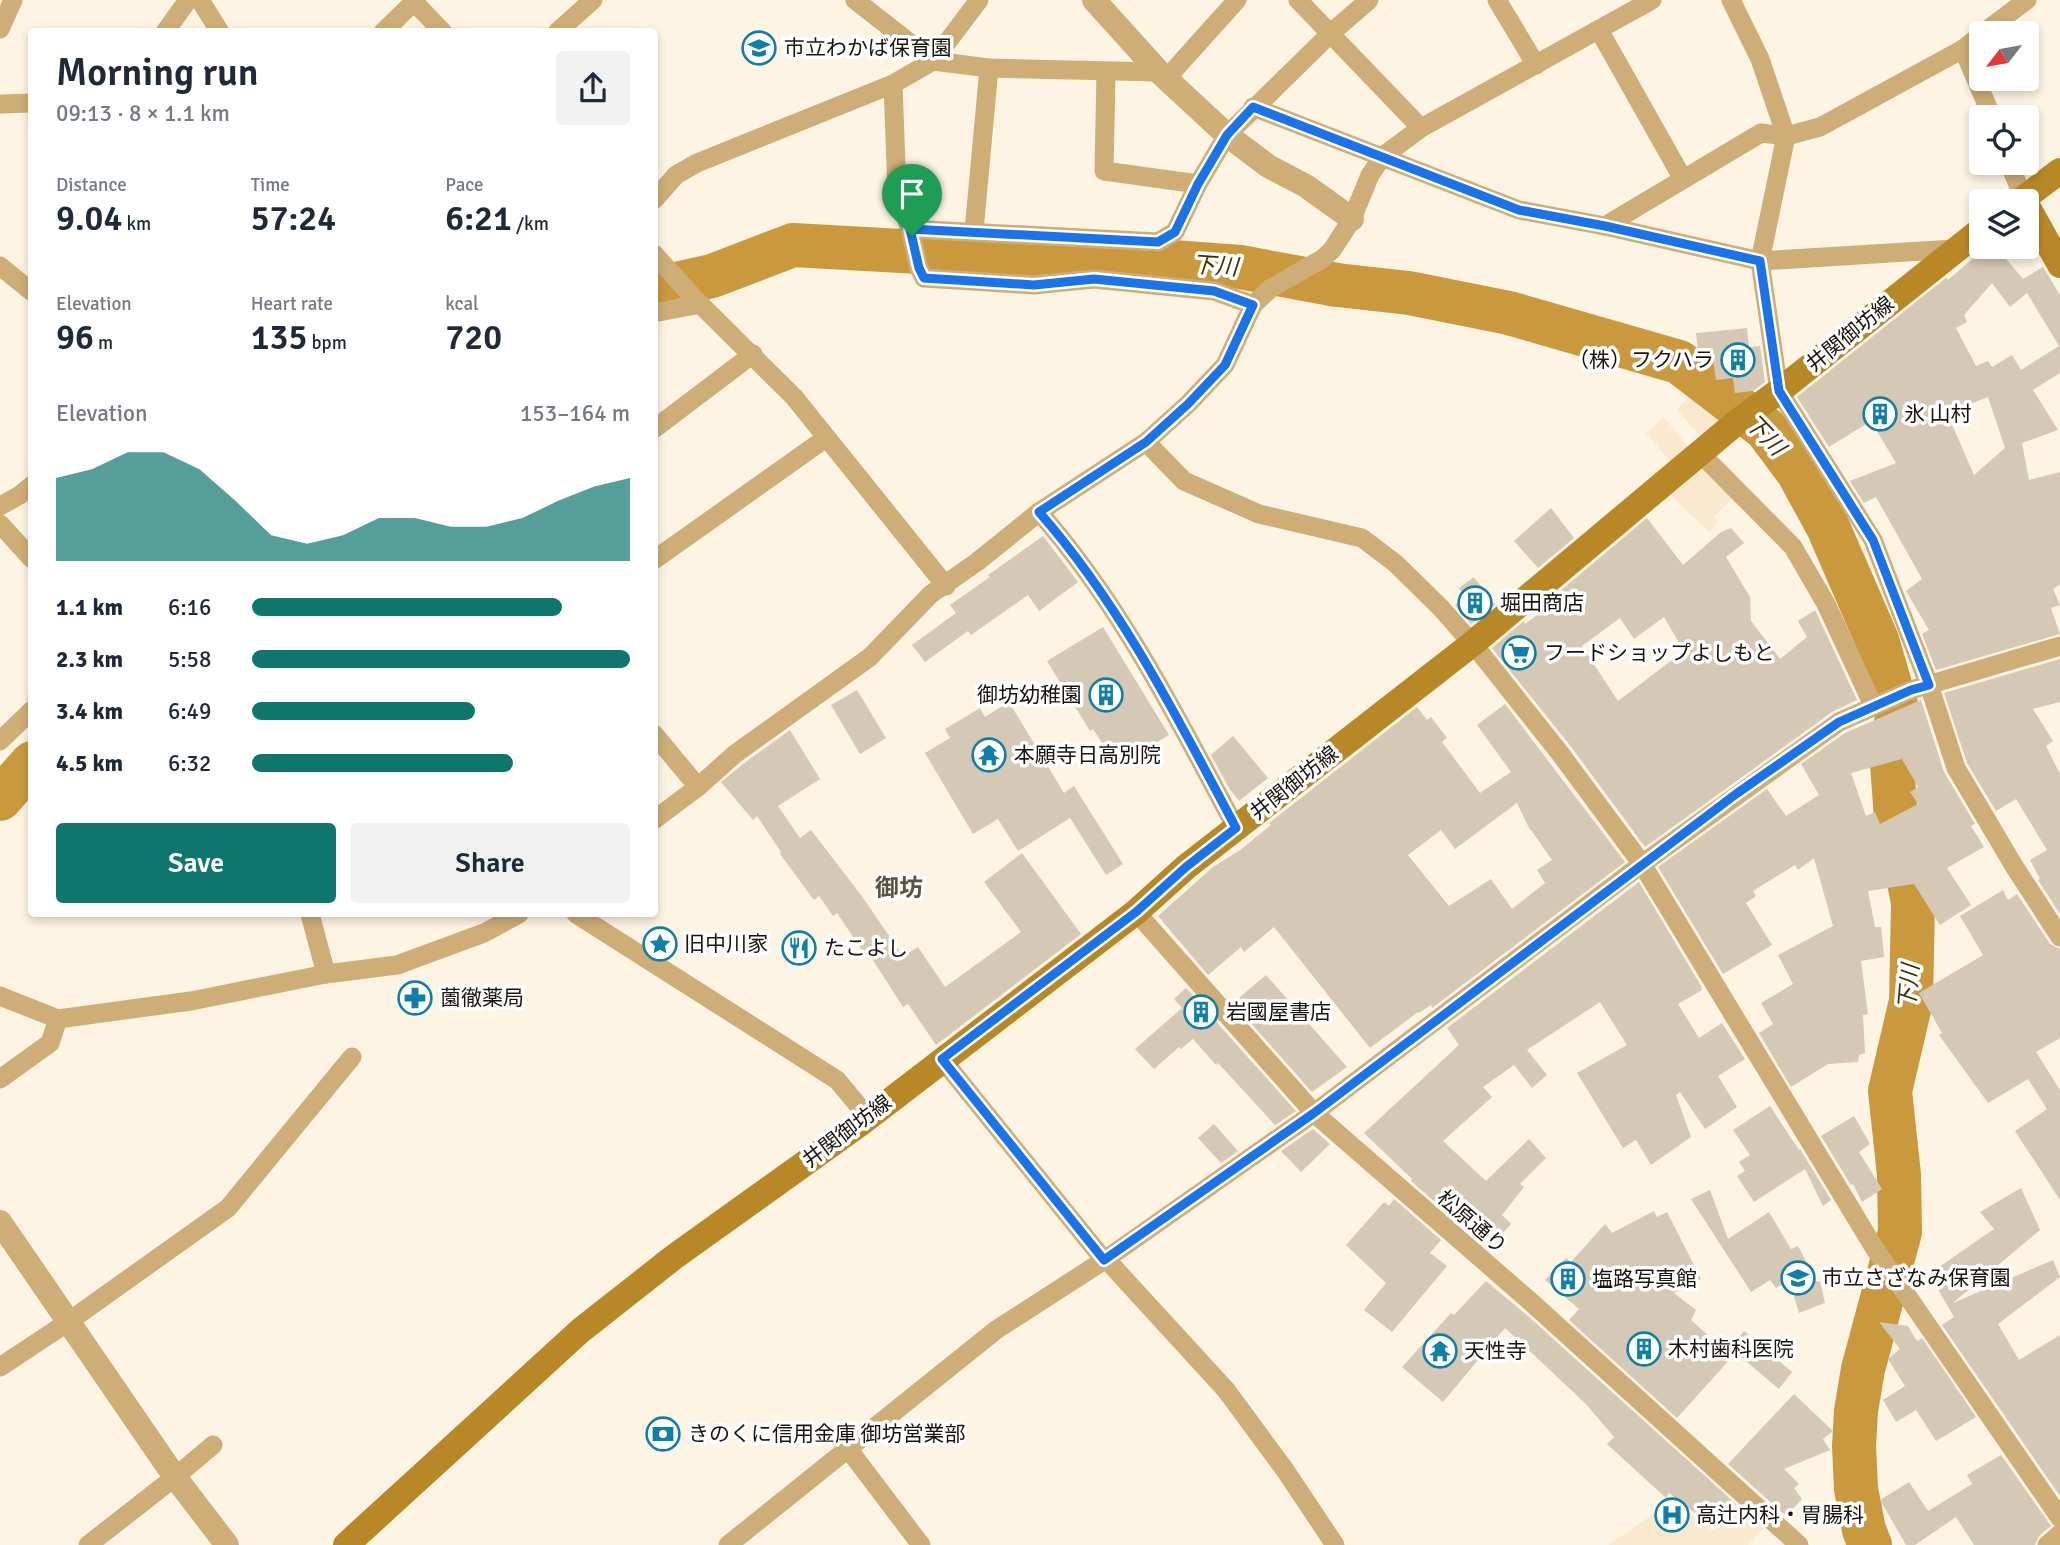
<!DOCTYPE html>
<meta charset="utf-8">
<style>
:root{--surface:#fff;--page:#f2f2f3;--text:#1f2937;--muted:#747a83;--accent:#0f766e}
body{margin:0;font-family:Signika,"Noto Sans JP",sans-serif;background:var(--page);color:var(--text);height:100vh;display:flex;flex-direction:column;font-size:26px;white-space:nowrap}
*{box-sizing:border-box;margin:0}
p{font-size:23px;color:var(--muted)}
.icon{flex:none;width:38px;height:38px;fill:none;stroke:currentColor;stroke-width:2;stroke-linecap:round;stroke-linejoin:round}
.map{position:relative;flex:1;overflow:hidden}
.sheet{position:absolute;left:28px;top:28px;width:630px;height:889px;display:flex;flex-direction:column;background:var(--surface);border-radius:7px;box-shadow:0 4px 10px #0003}
.sheet>*{flex:none}
.needle{width:46px;rotate:239deg}
.fabs{position:absolute;left:1969px;top:21px;display:grid;gap:14px}
.fabs a{display:grid;place-items:center;width:70px;height:70px;border-radius:7px;background:var(--surface);box-shadow:0 4px 10px #0003;font-size:35px}
.pin{position:absolute;display:grid;place-items:center;width:60px;height:60px;color:#fff;margin:-72px -30px;border-radius:50% 50% 50% 0;rotate:-45deg;box-shadow:0 0 7px #0007}
.pin .icon{rotate:45deg}
.round{display:grid;place-items:center;flex:none;width:74px;height:74px;border-radius:7px;background:var(--page)}
.head{display:flex;align-items:center;justify-content:space-between;height:119px;padding:0 28px}
h1{font-size:38px;font-weight:600;line-height:52px}
.stats{display:grid;grid-template-columns:repeat(3,1fr);gap:10px;height:119px;padding:7px 28px}
.stats div{display:grid;align-content:center}
.stats b{font-size:35px;font-weight:600}
.stats small{font-size:19px;font-weight:400}
.stats p{font-size:19px}
.chart{height:196px;padding:14px 28px}
.chart p{display:flex;justify-content:space-between}
.chart svg{width:100%;height:126px;margin-top:7px;fill:var(--accent);opacity:.7}
.cta{display:flex;gap:14px;margin-top:auto;padding:14px 28px}
.cta a{flex:1;height:80px;border-radius:7px;background:var(--accent);color:#fff;font-size:28px;font-weight:600;line-height:80px;text-align:center}
.cta a+a{background:var(--page);color:var(--text)}
ul{padding:0 28px;list-style:none;font-size:23px}
li{display:grid;grid-template-columns:112px 84px 1fr;align-items:center;height:52px}
li i{height:18px;border-radius:9px;background:var(--accent)}
.map>svg:first-child{display:block}
.built{fill:#fae9ce}
.lines{fill:none;stroke-linecap:round;stroke-linejoin:round}
.river{stroke:#ca993e;stroke-width:44}
.building{fill:#d5c8b4;fill-rule:evenodd}
.minor{stroke:#cead76;stroke-width:19}
.tertiary{stroke:#cead76;stroke-width:24}
.secondary{stroke:#b98826;stroke-width:26}
.route-casing{stroke:#fff;stroke-width:14}
.route{stroke:#1a73e8;stroke-width:9}
.labels{text-anchor:middle;dominant-baseline:central;stroke-width:7;stroke-linejoin:round;paint-order:stroke}
.poi-label{font-size:21px;fill:#18140d;stroke:#fff;text-anchor:start}
.street-label{font-size:21px;fill:#18140d;stroke:#fff}
.water-label{font-size:23px;font-style:italic;fill:#412d05;stroke:#fff}
.quarter-label{font-size:24px;font-weight:bold;fill:#5c5140;stroke:#fff}
</style>
<div class="map">
<svg width="2060" height="1545" viewBox="0 0 2060 1545">
<rect width="100%" height="100%" fill="#fef4e4"/>
<g class="built">
<path d="M1695 391 1731 418 1703 440 1677 409Z"/>
<path d="M1664 417 1690 449 1672 464 1646 433Z"/>
<path d="M1702 465 1734 497 1714 517 1718 522 1709 532 1672 496Z"/>
<path d="M1673 1501 1713 1531 1741 1504 1766 1526 1748 1545H1608Z"/>
</g>
<g class="lines">
<g class="river">
<path d="M654 289 712 276 793 245 992 256 1146 260 1240 267 1337 285 1409 293 1509 313 1679 362 1766 429 1798 472 1828 527 1877 640 1898 712 1891 749 1896 819 1913 902 1911 1001 1890 1091 1899 1175 1900 1232 1863 1369 1856 1411 1854 1446 1856 1489 1864 1530 1870 1545"/>
<path d="M0 799 32 763"/>
</g>
</g>
<g class="building">
<path d="M1986 247H1996L2023 279 2043 267 2060 295V373L2033 390 2058 430 2022 443 2029 480 2060 472V585L2053 589 2060 605 2051 608 2060 634 1936 670 1922 634 1929 630 1906 591 1922 579 1876 497 1864 503 1850 481 1896 463 1871 421 1829 447 1797 397 1946 278 1948 280ZM1992 283 2010 307 2027 293 2059 346 2021 370 2012 355 1992 367 1988 361 1976 366 1956 328 1967 322 1964 315ZM1988 397 2005 448 1974 475 1947 413Z"/>
<path d="M1747 328 1749 347 1760 346 1765 382 1753 391 1735 393 1733 378 1716 380 1713 359 1699 361 1696 333Z"/>
<path d="M1551 508 1574 538 1538 568 1514 541Z"/>
<path d="M1647 518 1683 565 1721 532 1731 528 1744 543 1726 557 1750 597 1751 621 1780 659 1807 637 1798 621 1815 610 1857 700 1832 712 1645 847 1569 744 1492 648 1524 621 1525 624 1563 596 1559 592ZM1664 617 1684 651 1618 701 1582 646 1620 618 1634 639Z"/>
<path d="M1043 536 1078 582 1039 611 1028 595 971 635 968 631 925 662 912 645 956 613 950 605 990 577 988 575Z"/>
<path d="M1474 577 1495 605 1471 624 1455 605 1465 597 1459 588Z"/>
<path d="M1103 627 1169 735 1119 765 1106 744 1104 746 1093 729 1090 731 1047 661Z"/>
<path d="M2060 659V702L2033 709 2053 741 2046 746 2060 774V914L2038 880 2040 879 2030 860 2047 850 2016 799 1996 811 1967 763 1944 693Z"/>
<path d="M857 690 886 738 860 754 831 705Z"/>
<path d="M1921 700 1944 772 1975 824 1971 826 1984 847 1947 868 1971 905 1940 925 1914 884 1868 891 1875 927H1881L1884 957 1861 961 1868 1014 1863 1015 1865 1053 1859 1055 1858 1062 1828 1064 1791 1087 1759 1033 1773 1024 1761 1003 1793 984 1778 955 1833 926 1814 858 1798 870 1795 865 1753 891 1756 896 1746 903 1772 945 1723 974 1658 867 1767 789 1786 816 1819 795 1801 764 1845 733ZM1902 759 1918 787 1910 792 1918 804 1880 824 1875 812 1866 816 1851 773Z"/>
<path d="M1009 702 1064 793 1074 786 1123 864 1106 875 1070 818 1018 851 998 819 973 834 925 753 950 738 945 729 980 708 985 717Z"/>
<path d="M1505 704 1625 862 1432 1008 1431 1005 1419 1013 1418 1012 1370 1048 1274 927 1244 952 1241 947 1208 975 1158 916 1213 867 1240 850 1271 825 1269 823 1417 707 1427 720 1431 717 1447 738 1442 742 1480 793 1511 772 1477 725ZM1517 803 1530 830H1531L1552 860 1537 870 1545 883 1512 909 1491 879 1449 906 1408 855 1441 830 1455 849Z"/>
<path d="M790 730 820 779 778 806 800 838 811 830 861 895 901 953 903 952 905 955 918 947 945 987 1021 932 984 882 1022 853 1081 934 936 1045 908 1004 903 1007 871 957 868 959 837 913 833 916 819 896 814 900 780 854 781 852 757 816 753 820 721 782 743 764Z"/>
<path d="M1233 736 1268 778 1239 801 1229 788 1211 755Z"/>
<path d="M1639 882 1701 986 1702 990 1678 1004 1699 1038 1722 1023 1745 1059 1718 1076 1737 1107 1705 1129 1680 1092 1676 1095 1691 1137 1651 1165 1636 1140 1623 1148 1577 1073 1627 1045 1600 1002 1527 1050 1547 1075 1532 1088 1514 1065 1483 1087 1492 1097 1443 1141 1486 1181 1529 1139 1546 1158 1520 1184 1524 1187 1502 1215 1511 1224 1493 1244 1463 1216 1458 1222 1411 1181 1412 1179 1364 1133 1459 1045 1447 1028Z"/>
<path d="M2003 890 2008 900 2017 894 2050 944 2060 949V1038L2036 1052 2060 1090V1200L2015 1131 2047 1109 2028 1079 1988 1103 1939 1035 1942 1033 1919 993 1983 955 1960 916Z"/>
<path d="M1266 975 1347 1067 1312 1092 1233 1003Z"/>
<path d="M1186 988 1296 1111 1275 1125 1218 1063 1216 1065 1193 1039 1181 1049 1179 1047 1154 1069 1135 1049 1182 1008 1174 999Z"/>
<path d="M1770 1106 1799 1150 1800 1149 1831 1200 1823 1206 1805 1169 1754 1202 1737 1176 1745 1171 1739 1162 1750 1155 1733 1130Z"/>
<path d="M1854 1116 1870 1144 1859 1152 1882 1189 1862 1202 1853 1184 1851 1185 1821 1136Z"/>
<path d="M1214 1124 1238 1151 1221 1163 1198 1138Z"/>
<path d="M1313 1129 1330 1144 1301 1172 1281 1151Z"/>
<path d="M2021 1188 2040 1230 1953 1303 2053 1260 2060 1277 1998 1324 2019 1360 2060 1335V1496L1942 1325 1954 1317 1929 1274 1994 1229 1980 1212Z"/>
<path d="M1710 1190 1728 1239 1769 1212 1791 1249 1798 1246 1817 1282 1820 1281 1825 1303 1799 1313 1789 1280 1776 1288 1770 1280 1751 1292 1691 1199Z"/>
<path d="M1394 1199 1441 1240 1430 1253 1447 1266 1392 1332 1364 1310 1386 1283 1346 1245 1384 1202 1389 1206Z"/>
<path d="M1654 1211 1657 1217 1667 1212 1701 1279 1674 1293 1696 1310 1691 1320 1732 1357 1677 1418 1569 1320 1579 1309 1545 1280 1566 1258 1571 1262 1605 1224 1612 1233Z"/>
<path d="M1486 1281 1529 1317 1736 1504 1713 1527 1669 1493 1666 1498 1607 1444 1614 1437 1586 1404 1505 1328 1443 1402 1402 1367 1451 1313 1454 1315Z"/>
<path d="M1879 1322 1908 1326 1915 1338 1918 1341 1922 1338 1976 1417 1936 1441 1916 1410 1896 1422 1883 1400 1905 1386 1888 1359 1900 1349Z"/>
<path d="M1744 1331 1792 1372 1779 1389 1730 1348Z"/>
<path d="M1794 1394 1833 1431 1823 1439 1830 1450 1784 1469 1799 1484 1794 1488 1802 1499 1786 1516 1728 1464Z"/>
<path d="M2001 1455 2051 1526 2039 1536 2035 1545H1974L1956 1517 1915 1545H1906L1880 1500 1909 1482 1928 1511 1972 1484 1967 1475Z"/>
</g>
<g class="lines">
<g class="minor">
<path d="M200 0 220 32"/>
<path d="M412 0 443 32"/>
<path d="M855 0 933 61 979 0"/>
<path d="M1298 0 1421 128"/>
<path d="M1497 0 1536 65"/>
<path d="M1731 0 1760 59 1786 136 1760 261 1779 391 1873 540 1929 685 1956 768 2014 866 2060 937"/>
<path d="M0 29 13 0"/>
<path d="M1599 30 1683 179"/>
<path d="M165 32 188 0"/>
<path d="M383 32 416 0"/>
<path d="M557 32 593 0"/>
<path d="M1983 33 2027 0"/>
<path d="M1981 35 1963 49 1992 117"/>
<path d="M1106 73 1104 171 1198 184"/>
<path d="M1166 79 1237 0"/>
<path d="M893 84 897 192 910 229 919 268 924 278 1034 285 1094 279 1214 291 1253 305"/>
<path d="M0 104 32 103"/>
<path d="M1253 107 1519 210 1605 226 1761 133 1786 136 1820 127 1963 49"/>
<path d="M2009 163 2024 199"/>
<path d="M654 200 676 175 697 163 893 84 933 61 989 68 1159 72"/>
<path d="M1605 226 1760 261 1955 249"/>
<path d="M910 229 1158 242 1175 232 1198 184 1227 135 1331 33 1369 0"/>
<path d="M974 231 989 68"/>
<path d="M654 254 693 297 794 397 946 586"/>
<path d="M0 266 32 292"/>
<path d="M654 313 700 304"/>
<path d="M654 429 753 354"/>
<path d="M1146 442 1184 481 1259 514 1362 538 1395 563 1441 608 1482 655 1559 752 1642 864 1875 1249 2060 1518"/>
<path d="M1701 454 1793 547 1826 604 1873 705"/>
<path d="M0 506 20 495 32 485"/>
<path d="M1039 512C1121 605 1178 719 1236 828"/>
<path d="M0 524 32 559"/>
<path d="M654 560 826 438"/>
<path d="M654 734 698 787"/>
<path d="M0 741 32 710"/>
<path d="M654 820 698 787 735 754 870 657 931 594 977 562 1039 512 1146 442 1188 404 1225 365 1253 305 1271 288 1322 259 1332 250 1352 219 1370 175 1383 156 1421 128 1652 0"/>
<path d="M1136 912 1314 1113 1531 1302 1799 1545"/>
<path d="M310 914 326 974"/>
<path d="M576 914 837 1080 868 1117"/>
<path d="M0 996 58 1019 191 1001 326 974 397 965 484 933 519 914"/>
<path d="M942 1059 1104 1260"/>
<path d="M0 1079 50 1043 58 1019"/>
<path d="M1106 1259 1226 1390 1285 1470 1335 1545"/>
<path d="M0 1367 68 1322 228 1208 352 1057"/>
<path d="M849 1450 921 1545"/>
<path d="M88 1545 175 1477 213 1445"/>
<path d="M728 1545 996 1330 1106 1259 1314 1113 1642 864 1839 722 1911 690 2060 646"/>
<path d="M2047 1545 2060 1534"/>
</g>
<g class="tertiary">
<path d="M1094 0 1159 72 1227 135 1268 166 1306 186 1352 219"/>
<path d="M0 1222 175 1477 227 1545"/>
</g>
<g class="secondary">
<path d="M2020 201 2060 171"/>
<path d="M2026 204 2060 265"/>
<path d="M346 1545 580 1331 674 1257 861 1123 1136 912 1186 867 1472 644 1737 422 1779 391 1981 230"/>
</g>
</g>
<g class="lines">
<defs>
<path id="route" d="M1253 107 1519 210 1605 226 1760 261 1779 391 1873 540 1929 685 1911 690 1839 722 1736 794 1314 1113 1104 1260 942 1059 1136 912 1186 867 1236 828C1178 719 1121 605 1039 512L1146 442 1188 404 1225 365 1253 305 1214 291 1094 279 1034 285 924 278 919 268 910 229 1158 242 1175 232 1198 184 1227 135Z"/>
</defs>
<use href="#route" class="route-casing"/>
<use href="#route" class="route"/>
</g>
<defs>
<symbol id="school-ring" viewBox="-11 -11 22 22"><circle r="9.5" fill="#fff" stroke="#0f7fa7" stroke-width="1.5"/><path d="M0-5L7-2L0 1L-7-2ZM-4 1L0 2.5L4 1V4Q0 6-4 4Z" fill="#0f7fa7"/></symbol>
<symbol id="building-ring" viewBox="-11 -11 22 22"><circle r="9.5" fill="#fff" stroke="#0f7fa7" stroke-width="1.5"/><path d="M-4-6H4V6H1V3H-1V6H-4ZM-2.5-4.3h1.7v1.8h-1.7ZM.8-4.3h1.7v1.8H.8ZM-2.5-1h1.7V.8h-1.7ZM.8-1h1.7V.8H.8Z" fill="#0f7fa7"/></symbol>
<symbol id="supermarket-ring" viewBox="-11 -11 22 22"><circle r="9.5" fill="#fff" stroke="#0f7fa7" stroke-width="1.5"/><path d="M-6-5.5h2.5l.6 2H6L4.5 2H-2.5L-4.4-4H-6ZM-1.5 3.2a1.3 1.3 0 1 0 .1 0ZM3 3.2a1.3 1.3 0 1 0 .1 0Z" fill="#0f7fa7"/></symbol>
<symbol id="temple-ring" viewBox="-11 -11 22 22"><circle r="9.5" fill="#fff" stroke="#0f7fa7" stroke-width="1.5"/><path d="M0-6L5-2H3V0L6.5 2.5H4V6H1.5V3h-3V6H-4V2.5H-6.5L-3 0V-2H-5Z" fill="#0f7fa7"/></symbol>
<symbol id="sight-ring" viewBox="-11 -11 22 22"><circle r="9.5" fill="#fff" stroke="#0f7fa7" stroke-width="1.5"/><path d="M0-6L1.8-2.2L6-1.7L2.9 1.2L3.7 5.4L0 3.3L-3.7 5.4L-2.9 1.2L-6-1.7L-1.8-2.2Z" fill="#0f7fa7"/></symbol>
<symbol id="restaurant-ring" viewBox="-11 -11 22 22"><circle r="9.5" fill="#fff" stroke="#0f7fa7" stroke-width="1.5"/><path d="M-5-6h1v4h1v-4h1v4h1v-4h1v5L-1.5 .5V6h-2V.5L-5-1ZM5-6V6H3V1.5H1.5Q1.5-4 5-6Z" fill="#0f7fa7"/></symbol>
<symbol id="pharmacy-ring" viewBox="-11 -11 22 22"><circle r="9.5" fill="#fff" stroke="#0f7fa7" stroke-width="1.5"/><path d="M-2-6h4v4h4v4h-4v4h-4v-4h-4v-4h4Z" fill="#0f7fa7"/></symbol>
<symbol id="bank-ring" viewBox="-11 -11 22 22"><circle r="9.5" fill="#fff" stroke="#0f7fa7" stroke-width="1.5"/><path d="M-6-4H6V4H-6ZM0-2.3a2.3 2.3 0 1 0 0 4.6a2.3 2.3 0 1 0 0-4.6Z" fill="#0f7fa7"/></symbol>
<symbol id="hospital-ring" viewBox="-11 -11 22 22"><circle r="9.5" fill="#fff" stroke="#0f7fa7" stroke-width="1.5"/><path d="M-5-5h3v3.5h4V-5h3V5h-3V1.5h-4V5h-3Z" fill="#0f7fa7"/></symbol>
</defs>
<g fill-rule="evenodd">
<use href="#school-ring" x="740" y="29" width="38" height="38"/>
<use href="#building-ring" x="1719" y="341" width="38" height="38"/>
<use href="#building-ring" x="1861" y="395" width="38" height="38"/>
<use href="#building-ring" x="1456" y="584" width="38" height="38"/>
<use href="#supermarket-ring" x="1500" y="634" width="38" height="38"/>
<use href="#building-ring" x="1087" y="676" width="38" height="38"/>
<use href="#temple-ring" x="970" y="736" width="38" height="38"/>
<use href="#sight-ring" x="641" y="925" width="38" height="38"/>
<use href="#restaurant-ring" x="780" y="929" width="38" height="38"/>
<use href="#pharmacy-ring" x="396" y="979" width="38" height="38"/>
<use href="#building-ring" x="1182" y="993" width="38" height="38"/>
<use href="#school-ring" x="1779" y="1259" width="38" height="38"/>
<use href="#building-ring" x="1549" y="1260" width="38" height="38"/>
<use href="#building-ring" x="1625" y="1330" width="38" height="38"/>
<use href="#temple-ring" x="1421" y="1332" width="38" height="38"/>
<use href="#bank-ring" x="644" y="1415" width="38" height="38"/>
<use href="#hospital-ring" x="1653" y="1496" width="38" height="38"/>
</g>
<g class="labels">
<g class="poi-label">
<text x="784" y="48">市立わかば保育園</text>
<text x="1714" y="360" text-anchor="end">（株）フクハラ</text>
<text x="1904" y="414">氷 山村</text>
<text x="1500" y="603">堀田商店</text>
<text x="1544" y="653">フードショップよしもと</text>
<text x="1082" y="695" text-anchor="end">御坊幼稚園</text>
<text x="1014" y="755">本願寺日高別院</text>
<text x="684" y="944">旧中川家</text>
<text x="824" y="948">たこよし</text>
<text x="440" y="998">薗徹薬局</text>
<text x="1226" y="1012">岩國屋書店</text>
<text x="1822" y="1278">市立さざなみ保育園</text>
<text x="1592" y="1279">塩路写真館</text>
<text x="1668" y="1349">木村歯科医院</text>
<text x="1464" y="1351">天性寺</text>
<text x="688" y="1434">きのくに信用金庫 御坊営業部</text>
<text x="1696" y="1515">高辻内科・胃腸科</text>
</g>
<g class="street-label">
<text transform="translate(1850 334) rotate(-39)">井関御坊線</text>
<text transform="translate(1294 783) rotate(-38)">井関御坊線</text>
<text transform="translate(847 1131) rotate(-37)">井関御坊線</text>
<text transform="translate(1472 1222) rotate(41)">松原通り</text>
</g>
<g class="water-label">
<text transform="translate(1215 266) rotate(4)">下川</text>
<text transform="translate(1765 435) rotate(46)">下川</text>
<text transform="translate(1909 987) rotate(-85)">下川</text>
</g>
<g class="quarter-label">
<text x="899" y="888">御坊</text>
</g>
</g>
</svg>
<div class="fabs">
<a><svg class="needle" viewBox="-14 -14 28 28"><path d="M0-13l5 13h-10z" fill="#e53935"/><path d="M0 13l5-13h-10z" fill="#747a83"/></svg></a>
<a><svg class="icon" aria-label="locate" viewBox="0 0 24 24"><circle cx="12" cy="12" r="6"/><path d="M12 2v4M12 18v4M2 12h4M18 12h4"/></svg></a>
<a><svg class="icon" aria-label="layers" viewBox="0 0 24 24"><path d="M12 4l9 5-9 5-9-5zM3 14l9 5 9-5"/></svg></a>
</div>
<div class="pin" style="left:912px;top:236px;background:#1e9e55"><svg class="icon" aria-label="arrive" viewBox="0 0 24 24"><path d="M6 21V4h12l-3 4 3 4H6"/></svg></div>
<section class="sheet">
<div class="head"><div><h1>Morning run</h1><p>09:13 · 8 × 1.1 km</p></div><a class="round"><svg class="icon" aria-label="share" viewBox="0 0 24 24"><path d="M12 15V3M7 8l5-5 5 5M5 13v7h14v-7"/></svg></a></div>
<div class="stats">
<div><p>Distance</p><b>9.04<small> km</small></b></div>
<div><p>Time</p><b>57:24</b></div>
<div><p>Pace</p><b>6:21<small> /km</small></b></div>
</div>
<div class="stats">
<div><p>Elevation</p><b>96<small> m</small></b></div>
<div><p>Heart rate</p><b>135<small> bpm</small></b></div>
<div><p>kcal</p><b>720</b></div>
</div>
<div class="chart"><p><span>Elevation</span>153–164 m</p>
<svg viewBox="0 0 160 44" preserveAspectRatio="none"><path d="M0 44V15L10 12L20 6L30 6L40 12L50 23L60 35L70 38L80 35L90 29L100 29L110 32L120 32L130 29L140 23L150 18L160 15V44z"/></svg>
</div>
<ul>
<li><b>1.1 km</b>6:16<i style="width:82%"></i></li>
<li><b>2.3 km</b>5:58<i style="width:100%"></i></li>
<li><b>3.4 km</b>6:49<i style="width:59%"></i></li>
<li><b>4.5 km</b>6:32<i style="width:69%"></i></li>
</ul>
<div class="cta"><a>Save</a><a>Share</a></div>
</section>
</div>
